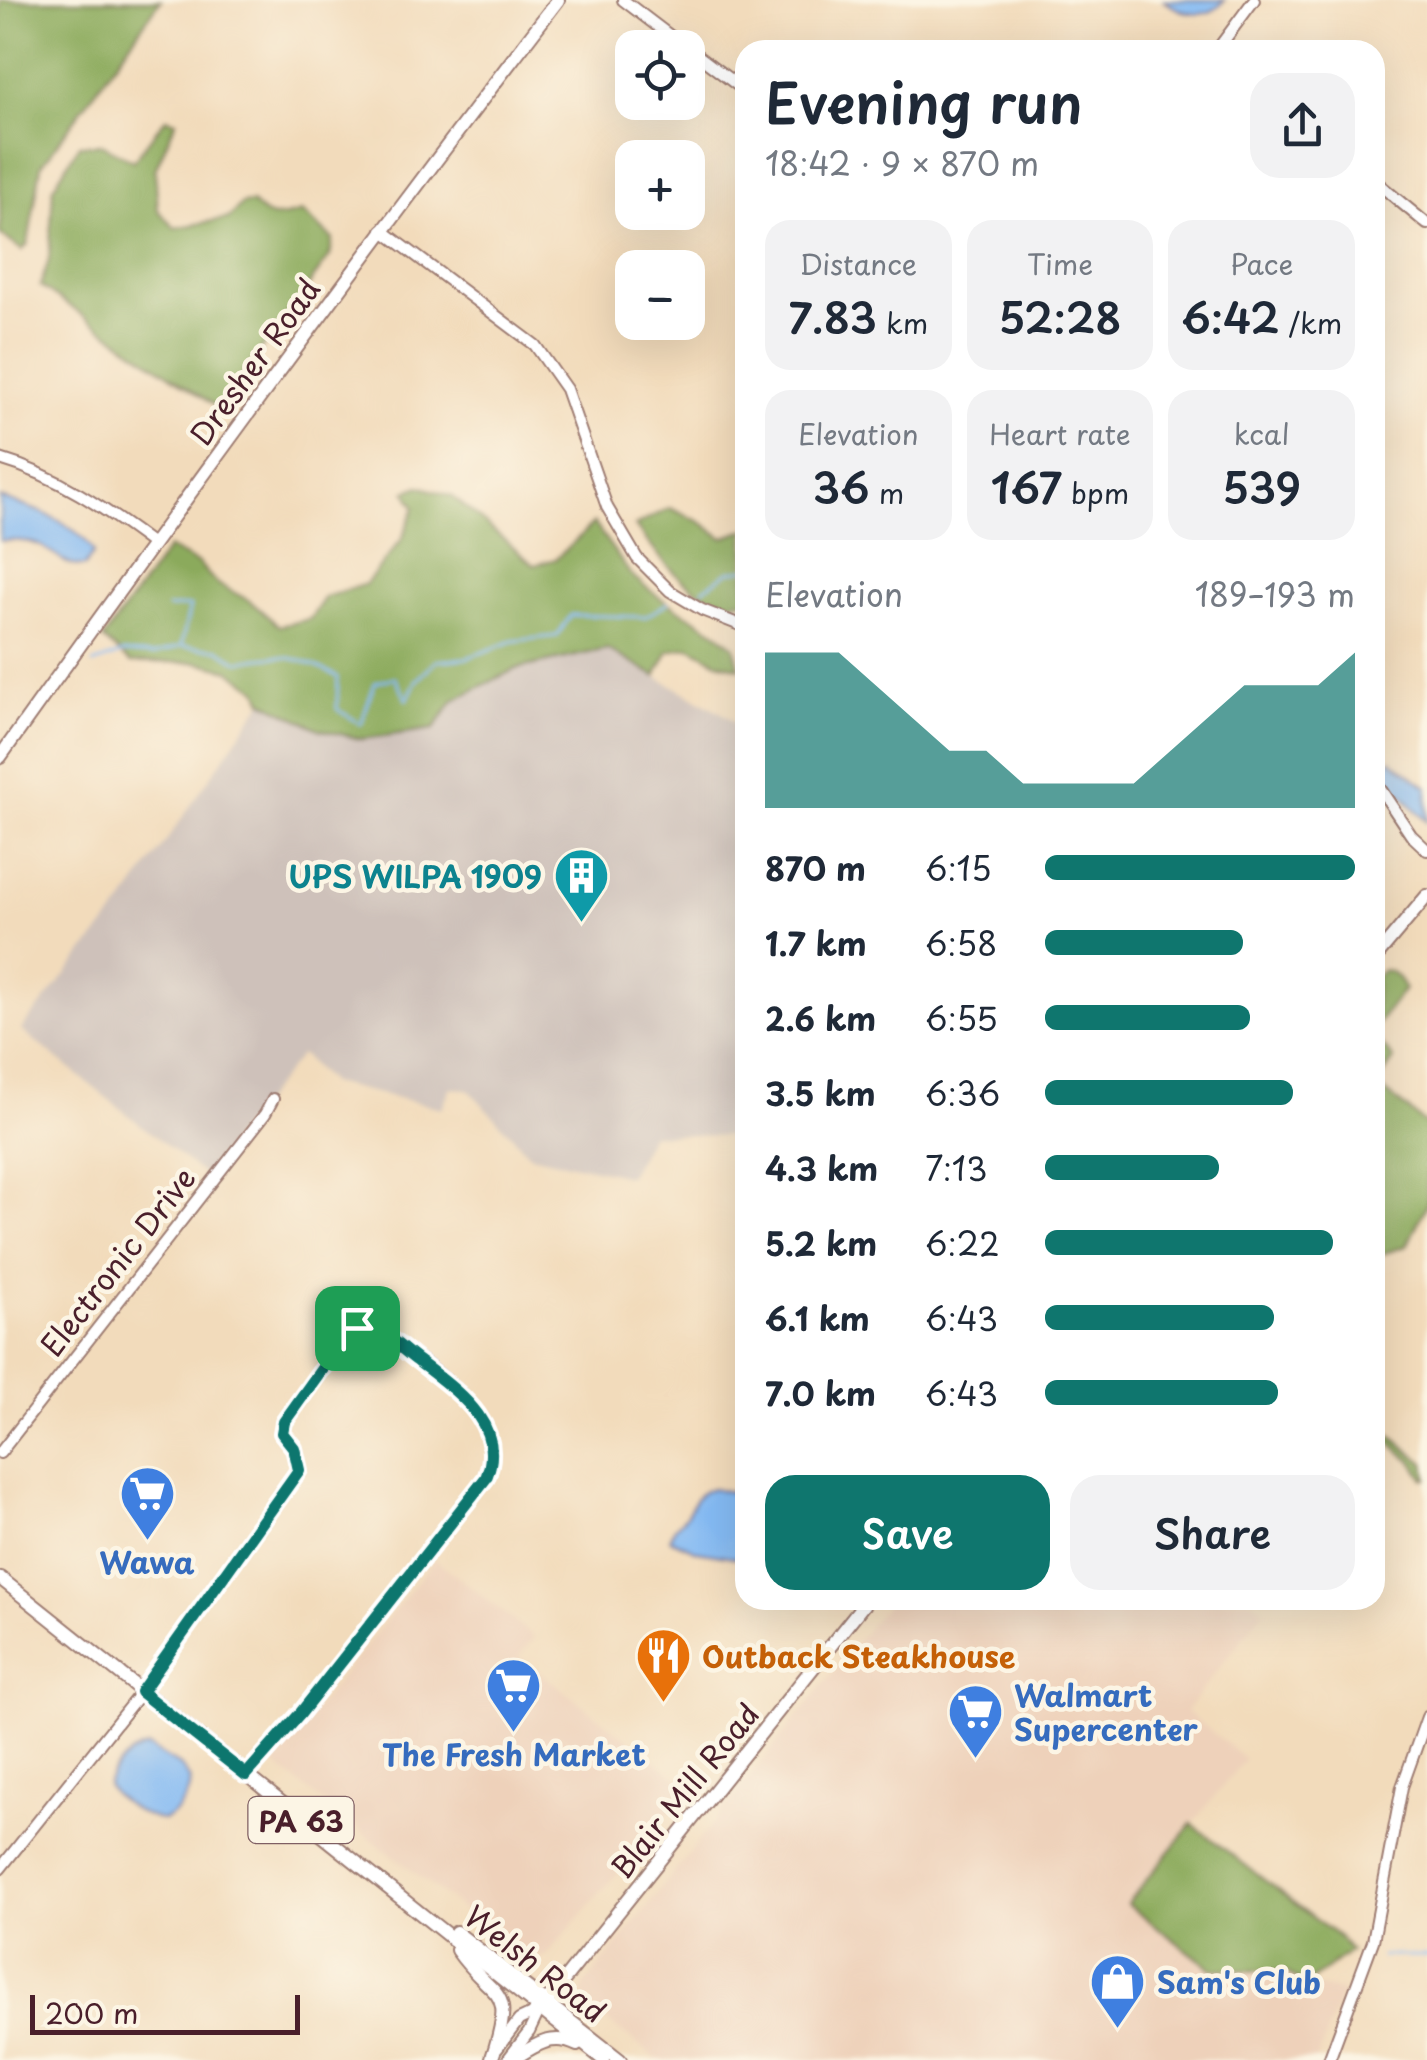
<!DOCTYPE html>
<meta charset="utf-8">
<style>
:root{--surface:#fff;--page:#f2f2f3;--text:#1f2937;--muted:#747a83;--accent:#0f766e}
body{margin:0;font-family:"Playpen Sans",sans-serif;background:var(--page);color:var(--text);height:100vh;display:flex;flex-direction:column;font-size:38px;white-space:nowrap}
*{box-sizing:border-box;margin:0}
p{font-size:32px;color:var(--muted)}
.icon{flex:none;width:55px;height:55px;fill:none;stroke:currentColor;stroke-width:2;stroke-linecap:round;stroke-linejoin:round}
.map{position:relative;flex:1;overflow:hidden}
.details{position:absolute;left:735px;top:40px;width:650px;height:1570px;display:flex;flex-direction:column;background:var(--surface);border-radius:30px;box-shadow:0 10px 40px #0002}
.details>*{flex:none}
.fabs{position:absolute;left:615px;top:30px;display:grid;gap:20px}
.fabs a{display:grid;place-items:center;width:90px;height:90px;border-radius:20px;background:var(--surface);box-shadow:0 10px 40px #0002;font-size:50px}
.scale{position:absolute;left:30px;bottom:25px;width:270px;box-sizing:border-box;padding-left:10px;border:5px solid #4a1f2b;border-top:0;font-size:28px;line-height:35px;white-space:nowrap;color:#4a1f2b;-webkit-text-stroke:8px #fcf5e5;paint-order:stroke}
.pin{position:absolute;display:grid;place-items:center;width:85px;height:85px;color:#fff;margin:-42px;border-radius:20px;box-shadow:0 5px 15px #0006}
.round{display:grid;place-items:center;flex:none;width:105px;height:105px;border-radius:30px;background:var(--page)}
.summary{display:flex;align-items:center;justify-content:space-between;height:170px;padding:0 30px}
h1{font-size:55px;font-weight:600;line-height:75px}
.metrics{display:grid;grid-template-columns:repeat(3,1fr);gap:15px;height:170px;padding:10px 30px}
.metrics div{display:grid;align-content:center;border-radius:25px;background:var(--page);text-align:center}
.metrics b{font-size:42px;font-weight:600}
.metrics small{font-size:28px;font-weight:400}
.metrics p{font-size:28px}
.chart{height:280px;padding:20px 30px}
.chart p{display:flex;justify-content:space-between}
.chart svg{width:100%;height:180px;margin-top:10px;fill:var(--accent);opacity:.7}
.cta{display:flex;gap:20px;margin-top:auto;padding:20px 30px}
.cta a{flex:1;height:115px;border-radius:30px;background:var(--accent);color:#fff;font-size:40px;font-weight:600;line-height:115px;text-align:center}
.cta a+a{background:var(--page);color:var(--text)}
ul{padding:0 30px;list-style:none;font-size:32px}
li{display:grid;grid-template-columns:160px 120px 1fr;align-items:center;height:75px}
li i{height:25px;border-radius:12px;background:var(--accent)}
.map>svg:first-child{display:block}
.built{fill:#eed1ba}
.industrial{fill:#cec1ba}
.forest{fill:#8baa5c;stroke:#6a6444;stroke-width:2.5}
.water{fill:#84baf3;stroke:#676c8f;stroke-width:2.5}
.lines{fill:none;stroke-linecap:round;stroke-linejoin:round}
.stream{stroke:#84baf3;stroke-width:2.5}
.minor-casing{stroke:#9e7d73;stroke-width:14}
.major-casing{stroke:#9e7d73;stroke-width:16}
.minor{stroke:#fff;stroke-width:10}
.major{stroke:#fff;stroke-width:12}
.route-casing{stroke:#fff;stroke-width:20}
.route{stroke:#0f766e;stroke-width:12}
.labels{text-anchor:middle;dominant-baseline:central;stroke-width:9;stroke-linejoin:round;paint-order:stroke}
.shield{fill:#fcf5e5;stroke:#7f5f63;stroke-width:2.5}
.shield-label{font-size:28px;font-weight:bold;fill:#4a1f2b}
.street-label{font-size:30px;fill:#4a1f2b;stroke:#fcf5e5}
.culture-label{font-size:30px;font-weight:bold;fill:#0d838f;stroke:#fcf5e5;text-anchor:end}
.shop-label{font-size:30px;font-weight:bold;fill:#366cbe;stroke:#fcf5e5}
.food-label{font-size:30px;font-weight:bold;fill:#c56008;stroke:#fcf5e5;text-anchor:start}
</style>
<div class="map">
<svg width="1427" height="2060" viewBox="0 0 1427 2060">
<rect width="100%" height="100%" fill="#fcf5e5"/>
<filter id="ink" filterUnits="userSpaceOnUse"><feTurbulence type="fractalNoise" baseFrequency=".01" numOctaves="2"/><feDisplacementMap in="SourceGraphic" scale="20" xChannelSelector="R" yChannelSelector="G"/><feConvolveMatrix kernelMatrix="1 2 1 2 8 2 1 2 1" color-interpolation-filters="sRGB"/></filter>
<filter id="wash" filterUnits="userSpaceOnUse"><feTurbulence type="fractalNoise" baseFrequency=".0048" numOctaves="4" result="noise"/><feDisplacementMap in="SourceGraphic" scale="40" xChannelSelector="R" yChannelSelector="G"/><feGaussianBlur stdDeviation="2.25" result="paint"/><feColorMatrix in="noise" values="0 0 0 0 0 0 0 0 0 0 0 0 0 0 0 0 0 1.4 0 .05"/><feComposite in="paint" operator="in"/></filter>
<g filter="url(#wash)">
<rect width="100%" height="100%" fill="#f2dbbb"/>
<g class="built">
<path d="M435 1559 534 1637 519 1656 690 1788 546 1956 538 1959 523 1956 272 1763Z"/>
<path d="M890 1600H1252L1264 1610 1186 1711 1245 1759 1127 1904 1212 1969 1287 1972 1305 1985 1342 1991 1317 2060H658L589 2007 582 1999 584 1986Z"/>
</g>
<path class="industrial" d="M607 649 722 713 745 730V1151L726 1136 651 1134 628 1176 530 1155 468 1089 450 1088 442 1108 330 1083 301 1054 204 1175 21 1030 119 909 263 701 319 729 454 700 516 669Z"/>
<g class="forest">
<path d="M0 0H161L41 166 28 244 22 250 0 234Z"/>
<path d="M166 118 176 121 155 170 158 210 175 228 229 218 242 204 252 203C269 222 278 218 302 212L333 239 330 256 218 408 40 286 49 260 53 187 79 145 101 144 133 161Z"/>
<path d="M419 486 452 496 534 565 556 559 594 523 631 575 660 598 717 632 734 646 740 668 718 662 690 647 669 651 656 676 607 649 516 669 454 700 434 729 361 739 319 729 263 701 258 690 229 670 196 662 131 663 103 639 168 548 199 564 216 583 250 601 279 626 310 619 325 597 366 584 402 539 415 507 406 492Z"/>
<path d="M670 508 701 522 723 538 745 530V600C697 610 661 559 635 526Z"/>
<path d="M1383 970C1395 971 1399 978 1404 989L1375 1027V1037L1394 1059 1377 1085 1427 1125V1203L1407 1246 1375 1256V977Z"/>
<path d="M1375 1423 1425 1463 1427 1479 1423 1478 1411 1460 1375 1431Z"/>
<path d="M1192 1824 1342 1940 1350 1951 1305 1985 1286 1972 1212 1969 1127 1904Z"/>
</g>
<g class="water">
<path d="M1164 0H1225C1208 21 1183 16 1164 0Z"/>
<path d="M0 498C32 508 75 521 94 552L85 566C65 568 57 554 41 546 28 540 14 540 0 541Z"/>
<path d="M1391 760 1427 787V822L1381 772 1378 765Z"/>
<path d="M713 1488 745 1496V1559L697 1551 670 1539C673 1527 677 1526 684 1518 695 1504 694 1492 713 1488Z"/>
<path d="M148 1747 181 1767 189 1778C192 1795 178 1814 163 1820 143 1818 119 1802 107 1786 111 1769 131 1749 148 1747Z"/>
</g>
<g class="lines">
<g class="stream">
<path d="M703 589 728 572 745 569"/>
<path d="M168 608 190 606 181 646 218 649 239 662C281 652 301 657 338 677L337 709 361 724 375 683 395 677 407 700 416 681 436 661 467 658 513 641 557 636 571 615 645 617 668 603"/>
<path d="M93 664 123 653 154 655 178 647"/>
<path d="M1382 1956H1427"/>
</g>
</g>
</g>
<g filter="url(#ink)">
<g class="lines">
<defs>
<g id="minor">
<path d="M623 0 686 48"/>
<path d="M688 48 745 91"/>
<path d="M1217 50 1254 0"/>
<path d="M1375 181 1427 224"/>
<path d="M382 230 535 345 566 389 607 507 637 558 670 591 702 610 745 627"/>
<path d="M0 459C58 476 104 508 151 543"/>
<path d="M1375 781 1411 835 1427 850"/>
<path d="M0 1453 265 1114 273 1099"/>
<path d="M0 1869 141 1692 299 1470 294 1448 282 1433 284 1421 344 1338 357 1328 374 1329C420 1360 513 1412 486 1478L300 1714 246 1775"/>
<path d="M497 2049 519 2020 540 2010"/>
<path d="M508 2059 529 2032 539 2011"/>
<path d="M1329 2060 1373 1941 1402 1787 1427 1717"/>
</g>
<g id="major">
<path d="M0 757C182 502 367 249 558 0"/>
<path d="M1375 958 1427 896"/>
<path d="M0 1578 604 2060"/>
<path d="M456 1932 620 2060"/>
<path d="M457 1950C494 2003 517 1983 492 2058"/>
<path d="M540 2010 867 1600"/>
<path d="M512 2060C534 2046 552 2032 577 2045"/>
</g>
</defs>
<use href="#minor" class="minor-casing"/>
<use href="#major" class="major-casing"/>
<use href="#minor" class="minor"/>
<use href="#major" class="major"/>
</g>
</g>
<g class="lines" filter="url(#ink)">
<defs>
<path id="route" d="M366 1327C385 1331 403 1350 418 1361 455 1390 508 1424 486 1478L300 1714 246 1775 141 1692 299 1470 294 1448 282 1433 284 1422 344 1338 357 1328Z"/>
</defs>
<use href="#route" class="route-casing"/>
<use href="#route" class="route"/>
</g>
<defs>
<symbol id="building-pin" viewBox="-11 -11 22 30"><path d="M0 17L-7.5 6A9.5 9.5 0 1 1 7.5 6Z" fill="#0f9aa8" stroke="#fcf5e5"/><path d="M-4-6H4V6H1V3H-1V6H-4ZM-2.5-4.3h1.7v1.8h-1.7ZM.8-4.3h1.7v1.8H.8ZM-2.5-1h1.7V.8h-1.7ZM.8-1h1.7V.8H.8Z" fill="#fff"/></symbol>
<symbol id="supermarket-pin" viewBox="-11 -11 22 30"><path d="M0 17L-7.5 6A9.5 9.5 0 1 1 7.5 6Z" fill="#3f7fe0" stroke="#fcf5e5"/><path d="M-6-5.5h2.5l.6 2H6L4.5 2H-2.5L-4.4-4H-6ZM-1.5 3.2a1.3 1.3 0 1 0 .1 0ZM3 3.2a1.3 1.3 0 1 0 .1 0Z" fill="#fff"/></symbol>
<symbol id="restaurant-pin" viewBox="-11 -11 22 30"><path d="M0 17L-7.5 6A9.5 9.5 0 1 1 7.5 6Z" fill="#e8710a" stroke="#fcf5e5"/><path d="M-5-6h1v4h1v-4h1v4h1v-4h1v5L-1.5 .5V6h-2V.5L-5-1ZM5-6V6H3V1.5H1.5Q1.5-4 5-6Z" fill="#fff"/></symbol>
<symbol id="shop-pin" viewBox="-11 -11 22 30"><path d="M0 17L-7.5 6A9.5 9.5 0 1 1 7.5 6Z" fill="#3f7fe0" stroke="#fcf5e5"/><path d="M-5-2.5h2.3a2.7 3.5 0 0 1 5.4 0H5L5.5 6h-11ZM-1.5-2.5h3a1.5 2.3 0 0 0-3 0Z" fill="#fff"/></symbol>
</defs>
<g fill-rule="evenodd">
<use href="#building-pin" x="550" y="844" width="63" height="86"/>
<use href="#supermarket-pin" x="116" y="1462" width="63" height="86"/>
<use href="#restaurant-pin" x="632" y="1624" width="63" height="86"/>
<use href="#supermarket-pin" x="482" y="1654" width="63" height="86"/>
<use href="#supermarket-pin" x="944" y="1680" width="63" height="86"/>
<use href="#shop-pin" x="1086" y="1950" width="63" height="86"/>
</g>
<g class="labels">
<rect class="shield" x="248.5" y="1797" width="105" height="46" rx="8"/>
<g class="shield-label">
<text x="301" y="1820">PA 63</text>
</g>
<g class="street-label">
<text transform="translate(254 361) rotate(-54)">Dresher Road</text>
<text transform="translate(117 1261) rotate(-52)">Electronic Drive</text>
<text transform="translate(684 1790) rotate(-51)">Blair Mill Road</text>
<text transform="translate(536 1963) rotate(38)">Welsh Road</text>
</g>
<g class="culture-label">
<text x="542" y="875">UPS WILPA 1909</text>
</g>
<g class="shop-label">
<text x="147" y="1561">Wawa</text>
<text x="1014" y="1694" text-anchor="start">Walmart<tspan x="1014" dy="34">Supercenter</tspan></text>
<text x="514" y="1753">The Fresh Market</text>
<text x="1157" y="1981" text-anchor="start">Sam's Club</text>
</g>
<g class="food-label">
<text x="702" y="1655">Outback Steakhouse</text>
</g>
</g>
</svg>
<div class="fabs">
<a><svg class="icon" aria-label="locate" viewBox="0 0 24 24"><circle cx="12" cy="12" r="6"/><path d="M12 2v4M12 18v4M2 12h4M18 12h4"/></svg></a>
<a>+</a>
<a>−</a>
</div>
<div class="scale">200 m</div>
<div class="pin" style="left:357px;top:1328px;background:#1e9e55"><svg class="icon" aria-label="arrive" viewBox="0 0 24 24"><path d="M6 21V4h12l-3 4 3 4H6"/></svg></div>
<section class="details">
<div class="summary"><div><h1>Evening run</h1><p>18:42 · 9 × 870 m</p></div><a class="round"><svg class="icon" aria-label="share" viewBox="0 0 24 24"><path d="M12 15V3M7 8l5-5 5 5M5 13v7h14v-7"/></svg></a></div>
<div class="metrics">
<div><p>Distance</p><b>7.83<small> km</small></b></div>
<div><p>Time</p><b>52:28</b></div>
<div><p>Pace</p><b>6:42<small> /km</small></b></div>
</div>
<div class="metrics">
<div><p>Elevation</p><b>36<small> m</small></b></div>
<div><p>Heart rate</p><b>167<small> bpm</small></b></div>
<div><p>kcal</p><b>539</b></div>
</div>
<div class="chart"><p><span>Elevation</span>189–193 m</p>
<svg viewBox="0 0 160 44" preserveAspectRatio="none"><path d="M0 44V6L10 6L20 6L30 14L40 22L50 30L60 30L70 38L80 38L90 38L100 38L110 30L120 22L130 14L140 14L150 14L160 6V44z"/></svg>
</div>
<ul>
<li><b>870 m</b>6:15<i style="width:100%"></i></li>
<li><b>1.7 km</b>6:58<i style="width:64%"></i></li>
<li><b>2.6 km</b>6:55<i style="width:66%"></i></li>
<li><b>3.5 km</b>6:36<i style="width:80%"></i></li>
<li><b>4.3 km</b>7:13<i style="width:56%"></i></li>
<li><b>5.2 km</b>6:22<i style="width:93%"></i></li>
<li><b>6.1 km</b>6:43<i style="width:74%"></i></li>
<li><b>7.0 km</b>6:43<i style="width:75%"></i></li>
</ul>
<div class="cta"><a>Save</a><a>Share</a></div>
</section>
</div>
